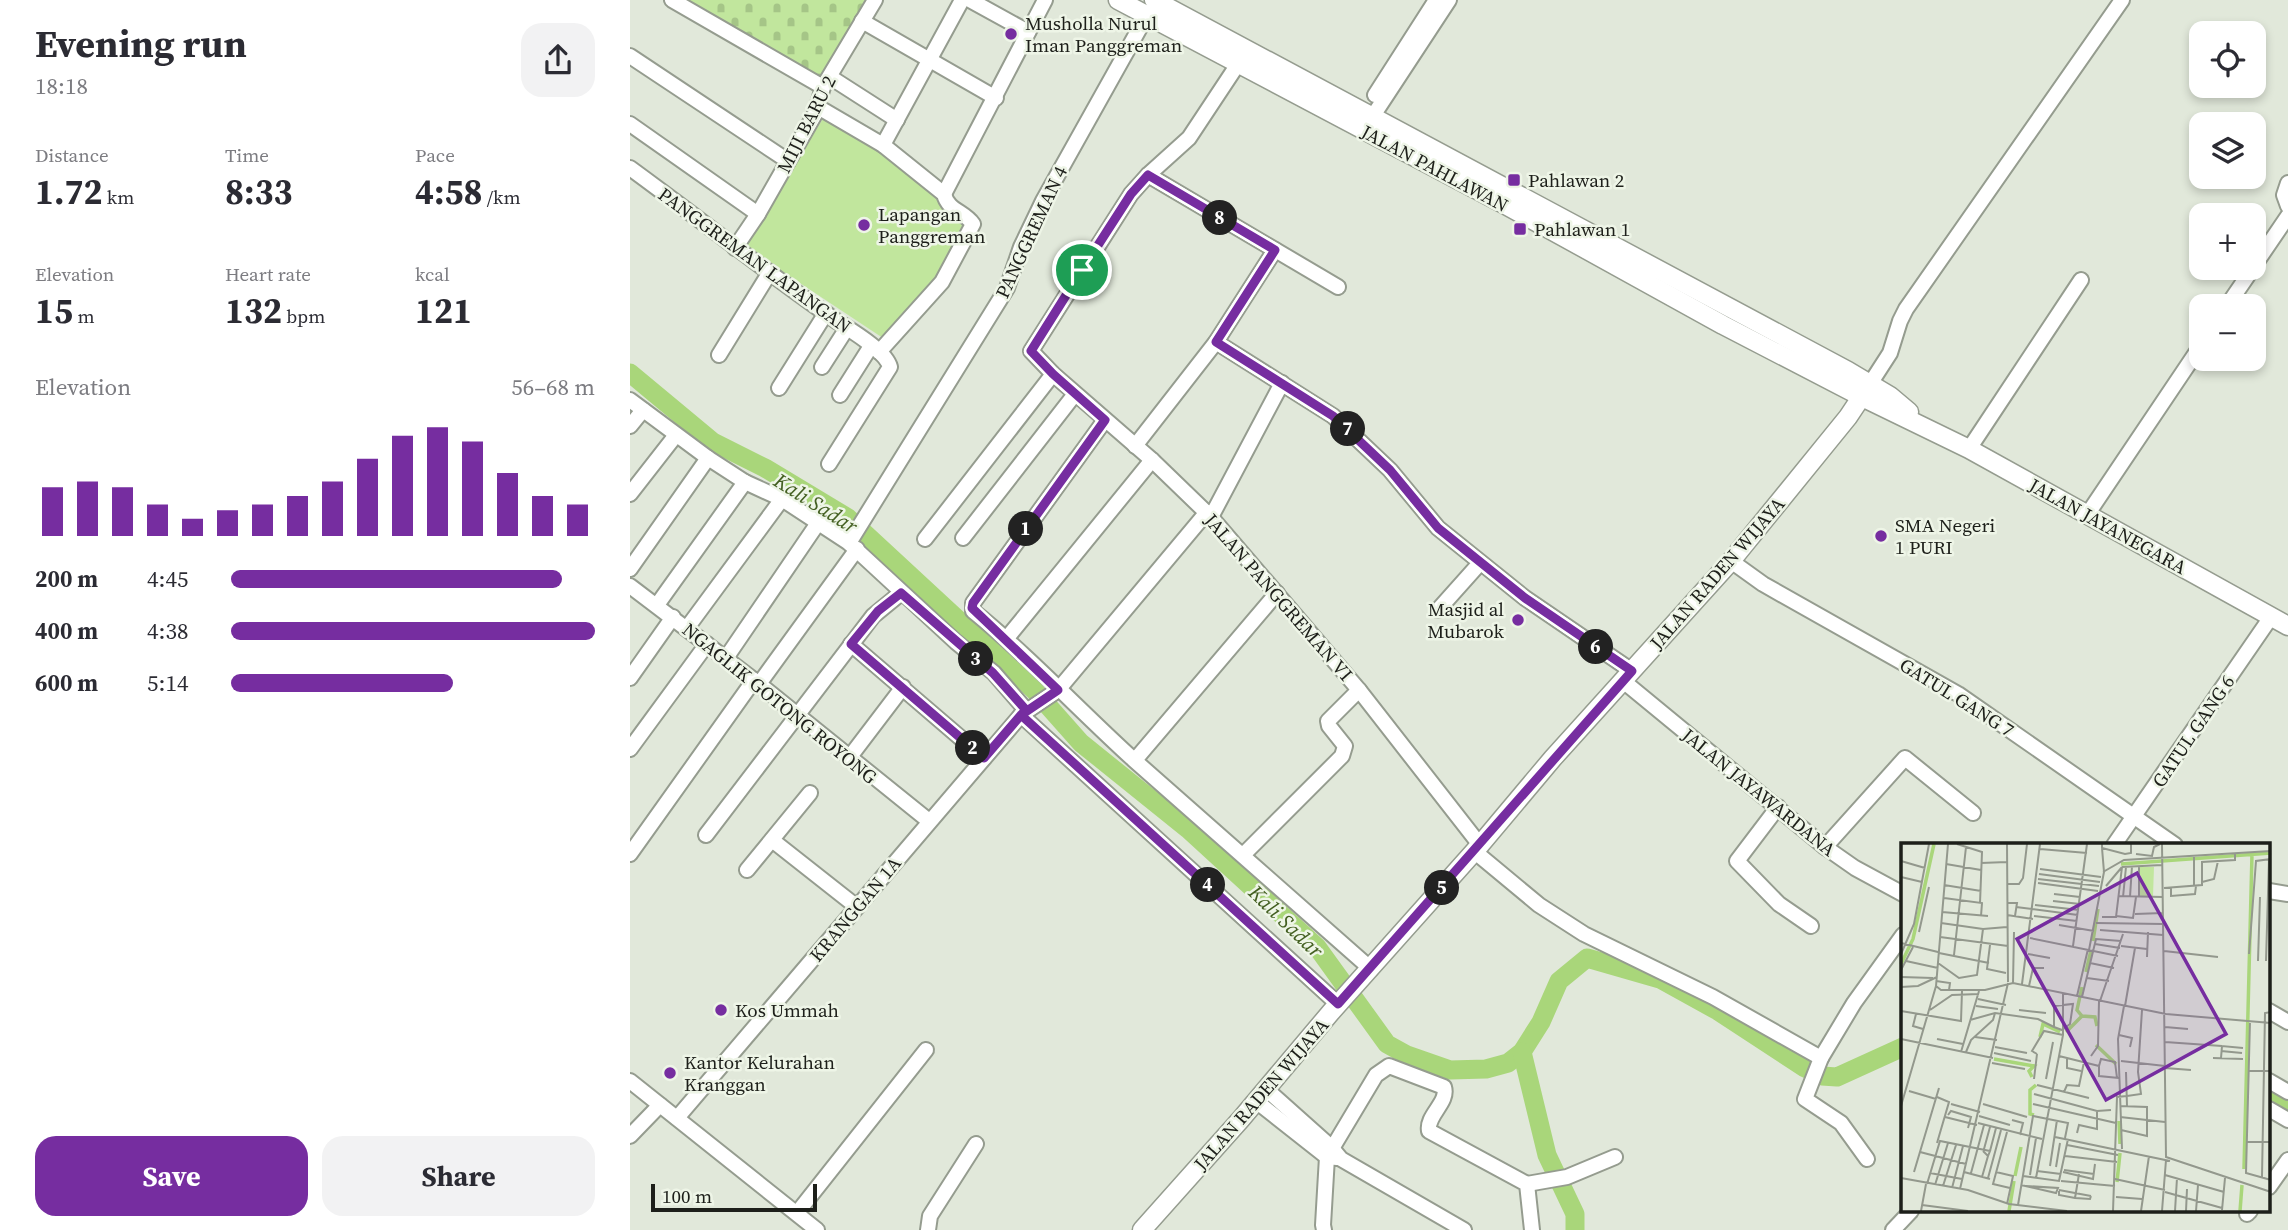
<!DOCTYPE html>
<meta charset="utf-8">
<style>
:root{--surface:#fff;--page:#f2f2f3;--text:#2b2b33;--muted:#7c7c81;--accent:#762da0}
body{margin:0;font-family:"Source Serif 4",serif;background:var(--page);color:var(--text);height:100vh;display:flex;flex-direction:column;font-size:26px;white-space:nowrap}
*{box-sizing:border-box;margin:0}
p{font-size:23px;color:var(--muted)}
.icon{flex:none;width:38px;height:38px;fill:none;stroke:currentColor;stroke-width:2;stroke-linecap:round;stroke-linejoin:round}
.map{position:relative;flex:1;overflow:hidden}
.details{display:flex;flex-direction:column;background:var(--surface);width:630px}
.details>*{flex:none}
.buttons{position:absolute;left:1559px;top:21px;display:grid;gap:14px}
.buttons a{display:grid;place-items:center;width:77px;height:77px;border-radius:14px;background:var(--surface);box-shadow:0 4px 10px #0003;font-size:35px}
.scale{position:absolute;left:21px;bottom:18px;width:166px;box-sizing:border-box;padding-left:7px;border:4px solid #1d1f1a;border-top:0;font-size:19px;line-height:24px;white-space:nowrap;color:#1d1f1a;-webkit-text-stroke:5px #eef5e7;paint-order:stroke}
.pin{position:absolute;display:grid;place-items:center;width:60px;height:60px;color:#fff;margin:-30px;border:4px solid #fff;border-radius:50%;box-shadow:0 2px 7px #0007}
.km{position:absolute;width:35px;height:35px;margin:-18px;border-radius:50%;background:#222;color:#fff;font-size:19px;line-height:35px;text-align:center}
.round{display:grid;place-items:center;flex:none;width:74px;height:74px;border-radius:21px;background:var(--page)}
.overview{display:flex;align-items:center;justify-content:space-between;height:119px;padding:0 35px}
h1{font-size:38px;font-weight:700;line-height:52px}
.metrics{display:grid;grid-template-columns:repeat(3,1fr);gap:10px;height:119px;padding:7px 35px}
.metrics div{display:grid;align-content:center}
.metrics b{font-size:35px;font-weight:700}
.metrics small{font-size:19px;font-weight:400}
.metrics p{font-size:19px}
.chart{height:196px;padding:14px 35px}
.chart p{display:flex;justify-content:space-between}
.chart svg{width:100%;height:126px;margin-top:7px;stroke:var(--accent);stroke-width:6}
.cta{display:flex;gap:14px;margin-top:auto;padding:14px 35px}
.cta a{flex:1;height:80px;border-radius:21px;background:var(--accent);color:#fff;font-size:28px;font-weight:700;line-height:80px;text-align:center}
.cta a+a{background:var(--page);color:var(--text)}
ul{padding:0 35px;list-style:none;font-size:23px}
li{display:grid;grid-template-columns:112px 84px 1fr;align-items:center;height:52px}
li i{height:18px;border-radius:9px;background:var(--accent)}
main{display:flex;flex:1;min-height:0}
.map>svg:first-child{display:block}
.cemetery{fill:url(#cemetery-stones)}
.garden{fill:#c1e69d}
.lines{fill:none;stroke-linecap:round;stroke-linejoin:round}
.river{stroke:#a9d67a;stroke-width:19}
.minor-casing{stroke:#959c8f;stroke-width:18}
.major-casing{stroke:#959c8f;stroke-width:21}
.minor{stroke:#fff;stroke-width:14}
.major{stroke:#fff;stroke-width:18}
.route-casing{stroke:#fff;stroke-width:14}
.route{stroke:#762da0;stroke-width:9}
.poi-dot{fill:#762da0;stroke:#eef5e7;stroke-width:2.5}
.labels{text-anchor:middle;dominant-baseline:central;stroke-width:5;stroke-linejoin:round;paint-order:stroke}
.poi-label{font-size:19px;fill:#1d1f1a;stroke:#eef5e7;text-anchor:start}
.street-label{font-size:19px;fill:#1d1f1a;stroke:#eef5e7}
.water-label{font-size:21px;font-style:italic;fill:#446022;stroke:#eef5e7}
.inset-river{fill:none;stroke:#a9d67a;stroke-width:3.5}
.inset-road{fill:none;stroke:#93988d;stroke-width:2}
.view{fill:#762da0;fill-opacity:0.15;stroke:#762da0;stroke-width:3.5}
.inset-edge{fill:none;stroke:#1d1f1a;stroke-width:3.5}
</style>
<main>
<section class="details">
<div class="overview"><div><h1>Evening run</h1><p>18:18</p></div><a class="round"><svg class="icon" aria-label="share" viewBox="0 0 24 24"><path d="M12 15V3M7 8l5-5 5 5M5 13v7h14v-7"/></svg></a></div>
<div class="metrics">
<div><p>Distance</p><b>1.72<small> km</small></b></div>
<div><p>Time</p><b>8:33</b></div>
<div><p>Pace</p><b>4:58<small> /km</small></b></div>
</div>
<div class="metrics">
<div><p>Elevation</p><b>15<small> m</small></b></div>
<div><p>Heart rate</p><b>132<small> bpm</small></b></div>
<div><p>kcal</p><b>121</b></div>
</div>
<div class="chart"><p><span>Elevation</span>56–68 m</p>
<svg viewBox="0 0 160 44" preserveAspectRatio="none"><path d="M5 44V27M15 44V25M25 44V27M35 44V33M45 44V38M55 44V35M65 44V33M75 44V30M85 44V25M95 44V17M105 44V9M115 44V6M125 44V11M135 44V22M145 44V30M155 44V33"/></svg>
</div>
<ul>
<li><b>200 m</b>4:45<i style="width:91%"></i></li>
<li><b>400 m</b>4:38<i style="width:100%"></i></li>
<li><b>600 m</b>5:14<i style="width:61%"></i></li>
</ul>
<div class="cta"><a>Save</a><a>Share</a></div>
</section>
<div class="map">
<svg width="1658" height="1230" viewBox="0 0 1658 1230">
<defs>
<pattern id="cemetery-stones" width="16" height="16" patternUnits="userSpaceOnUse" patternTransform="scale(1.75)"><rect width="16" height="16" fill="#c1e69d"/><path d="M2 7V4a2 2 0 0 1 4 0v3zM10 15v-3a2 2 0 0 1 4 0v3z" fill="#a5c587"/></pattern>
</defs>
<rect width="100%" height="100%" fill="#e1e8da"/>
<path class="cemetery" d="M53 0H235L191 80Z"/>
<path class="garden" d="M194 117 347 216 262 344 114 246Z"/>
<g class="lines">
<g class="river">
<path d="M0 373 83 442 135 468 218 518 404 690 451 743 558 829 687 947 757 1044 777 1055 820 1070 856 1069 878 1063 892 1052 911 1022 929 981 957 958 1030 979 1088 1011 1175 1068 1192 1076 1207 1077 1273 1047"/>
<path d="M892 1052 917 1155 945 1214V1230"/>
<path d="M1639 1093 1658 1104"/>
</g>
<defs>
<g id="minor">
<path d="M42 0 193 87"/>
<path d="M340 0 398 32"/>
<path d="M232 21 366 98"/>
<path d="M0 56 158 161"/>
<path d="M608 64 559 138 518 175 501 194 401 351 423 374 522 460 581 517 729 690 850 845"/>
<path d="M200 77 267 120"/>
<path d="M745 95 806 0"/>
<path d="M188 107 253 145 314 194C318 211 334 211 343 224L312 282 249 352"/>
<path d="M0 124 128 214"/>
<path d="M737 125 819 0"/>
<path d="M253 145 332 0"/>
<path d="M0 168C70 219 137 273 208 322 222 331 256 351 260 367L199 464"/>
<path d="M518 175 708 287"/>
<path d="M1658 183 1654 195 1658 206"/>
<path d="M314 194 415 0"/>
<path d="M105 248 128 214 185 114 193 87 245 0"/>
<path d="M1624 266 1658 216"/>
<path d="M1597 306 1623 268"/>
<path d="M586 342 703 416 760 470 808 528 895 598 1002 671"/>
<path d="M89 355 140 272"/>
<path d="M192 367 217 328"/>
<path d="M1240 384 1260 353 1270 321 1276 309 1492 0"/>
<path d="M149 388 196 313"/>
<path d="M210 395 241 346"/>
<path d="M0 400 78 458 115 482 152 499 219 543 326 642 364 673 396 710"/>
<path d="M475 420 343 603V611C400 657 450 711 504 760 583 830 662 899 741 969"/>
<path d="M0 426 13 410"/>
<path d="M505 446 586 342 645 250"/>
<path d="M1339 449 1451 280"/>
<path d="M0 494 46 435"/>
<path d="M1457 515 1572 344"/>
<path d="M581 517 652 383"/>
<path d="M333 538 445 394"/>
<path d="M295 539 423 374"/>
<path d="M219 543 377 288 391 247 413 201 517 15"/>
<path d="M1101 561 1133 584 1328 694 1545 845"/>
<path d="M0 569 78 458"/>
<path d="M0 586 129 684 299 821"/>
<path d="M27 605 115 482"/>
<path d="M808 610 850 563"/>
<path d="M57 628 152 499"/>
<path d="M377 638 522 460"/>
<path d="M221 644 354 758"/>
<path d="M96 658 188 523"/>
<path d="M0 678 43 617"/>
<path d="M992 680 1195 847 1225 868 1273 894"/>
<path d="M129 684 227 549"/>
<path d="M391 715 708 1004"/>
<path d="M0 749 77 644"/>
<path d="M219 758 273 687"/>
<path d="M505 760 647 593"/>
<path d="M1148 807 1107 861 1149 904 1181 926"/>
<path d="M76 835 243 616 271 593"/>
<path d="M142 840 227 907"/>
<path d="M1484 845 1641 617"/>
<path d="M1195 847 1275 758 1343 813"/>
<path d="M844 851 909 905 954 934 1083 997 1191 1058 1175 1099 1211 1123 1237 1159"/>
<path d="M0 854 124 680"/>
<path d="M613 855 712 756 715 746 699 726 698 721 729 690"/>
<path d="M117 870 180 793"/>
<path d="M1639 891 1658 894"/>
<path d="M1639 1011 1658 1022"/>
<path d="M1191 1058 1224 1003 1273 935"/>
<path d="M0 1081 187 1230"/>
<path d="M1639 1081 1658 1092"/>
<path d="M636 1089 701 1147 711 1159 834 1230"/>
<path d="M626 1101 697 1157 707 1158"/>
<path d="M1639 1109 1658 1120"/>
<path d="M47 1118 391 715 428 690 577 512"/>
<path d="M0 1136 30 1105"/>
<path d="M897 1184 937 1177 985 1157"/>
<path d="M1639 1187 1658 1160"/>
<path d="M167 1213 296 1050"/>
<path d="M1617 1214 1620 1211"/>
<path d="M298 1230 300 1216 346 1144"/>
<path d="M694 1230 693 1225 697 1157 746 1075 759 1066 814 1087C819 1103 796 1115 799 1131L897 1184 902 1230"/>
<path d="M1263 1230 1281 1211"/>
</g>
<g id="major">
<path d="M488 0 872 203 1093 325 1232 397 1339 449 1658 626"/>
<path d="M524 0 1218 371 1260 396 1279 412"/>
<path d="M512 1230 611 1119 701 1012 850 845 923 758 1101 561 1218 417 1240 384"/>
</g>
</defs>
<use href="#minor" class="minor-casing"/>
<use href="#major" class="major-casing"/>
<use href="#minor" class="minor"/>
<use href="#major" class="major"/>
</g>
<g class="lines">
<defs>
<path id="route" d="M452 270 401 351 423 374 475 420 343 603 342 608 428 690 391 715 354 758 221 644 248 611 271 593 363 673 396 710 391 715 708 1004 1002 671 895 598 808 528 760 470 703 416 586 342 645 250 518 175 501 194 452 270"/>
</defs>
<use href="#route" class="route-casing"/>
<use href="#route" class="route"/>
</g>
<g class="poi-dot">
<circle cx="381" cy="34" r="7"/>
<rect x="877" y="173" width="14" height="14" rx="3.5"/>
<circle cx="234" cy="225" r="7"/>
<rect x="883" y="222" width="14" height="14" rx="3.5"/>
<circle cx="1251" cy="536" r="7"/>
<circle cx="888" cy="620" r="7"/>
<circle cx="91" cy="1010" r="7"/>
<circle cx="40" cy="1073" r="7"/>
</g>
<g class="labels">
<g class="poi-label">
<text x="395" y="23">Musholla Nurul<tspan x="395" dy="22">Iman Panggreman</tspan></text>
<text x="898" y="180">Pahlawan 2</text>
<text x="248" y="214">Lapangan<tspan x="248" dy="22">Panggreman</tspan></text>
<text x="904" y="229">Pahlawan 1</text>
<text x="1265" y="525">SMA Negeri<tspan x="1265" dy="22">1 PURI</tspan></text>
<text x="874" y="609" text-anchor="end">Masjid al<tspan x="874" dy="22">Mubarok</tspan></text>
<text x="105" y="1010">Kos Ummah</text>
<text x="54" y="1062">Kantor Kelurahan<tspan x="54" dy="22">Kranggan</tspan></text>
</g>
<g class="street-label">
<text transform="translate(176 124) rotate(-63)">MIJI BARU 2</text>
<text transform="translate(805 168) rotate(28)">JALAN PAHLAWAN</text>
<text transform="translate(401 232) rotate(-65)">PANGGREMAN 4</text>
<text transform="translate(125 260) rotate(36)">PANGGREMAN LAPANGAN</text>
<text transform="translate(1478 526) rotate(29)">JALAN JAYANEGARA</text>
<text transform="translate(1087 573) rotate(-49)">JALAN RADEN WIJAYA</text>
<text transform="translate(649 597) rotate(49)">JALAN PANGGREMAN VI</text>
<text transform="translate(1327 697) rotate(32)">GATUL GANG 7</text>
<text transform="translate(150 703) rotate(39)">NGAGLIK GOTONG ROYONG</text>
<text transform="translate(1563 731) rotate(-56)">GATUL GANG 6</text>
<text transform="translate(1129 792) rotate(39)">JALAN JAYAWARDANA</text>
<text transform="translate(225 909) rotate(-50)">KRANGGAN 1A</text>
<text transform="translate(631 1094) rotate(-49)">JALAN RADEN WIJAYA</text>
</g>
<g class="water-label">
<text transform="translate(186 503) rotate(32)">Kali Sadar</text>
<text transform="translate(656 921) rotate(44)">Kali Sadar</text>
</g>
</g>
<g transform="translate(1271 843)">
<rect width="369" height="369" fill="#e1e8da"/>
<path d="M239 24H253L252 53H238Z" fill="#c1e69d"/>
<path class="inset-river" d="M220 21 370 10M192 98 197 66M0 121 12 96 33 1M185 129 190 107M181 144 176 167 181 173 194 174 196 183M165 189 181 173M139 194 142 181 159 189M195 202 215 221M93 216 133 223 128 228 131 234M133 272 129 271V247L135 242M218 278 219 301M343 326 351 11M114 333 120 304M216 339 219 310M108 368 113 338M339 368 341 342"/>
<path class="inset-road" d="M56 1 81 9 79 60M106 1 107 139M201 1V5L224 11 230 10V1M261 1 265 314 370 349M139 6 186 10M235 11 251 13 253 4 259 1M293 14V43M0 18 24 25M80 20 106 19M45 21 80 27M221 24 261 22M139 26 200 34M202 29 223 17 370 8M138 31 199 39M0 34 21 39M137 36 198 43M301 39 313 36 317 18M137 40 197 48M106 41H118L122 35 126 1M43 42 80 48M205 43 221 24M263 45 301 42V19L334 17V11M270 45V53L294 51 295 43M153 51 179 54M217 53 262 54M238 53V23M222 54 225 24M229 54 231 23M43 55 81 60 80 73M152 58 179 61M106 60H116L114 73M134 62 178 67M115 64 177 72M41 69 87 73M234 71 262 70M106 72 132 76M133 73 176 78M215 73 232 75 235 54M201 74H215L221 24M40 80 82 86 106 84M195 80 262 81M158 82 193 88M199 87 262 92M18 89 28 44M39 94 107 103M129 95 217 113M0 100 37 109M194 101 219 105M89 102 86 126 105 130M172 103 186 1M220 103 246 106M188 107 203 29 201 5M263 108 317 114M38 110 88 120M0 111 13 81 28 1M127 111 149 115M348 111 355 18 370 16M53 112 65 4M246 114 247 89M5 118 37 125M357 118 359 54M365 118 368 16M37 120 58 135 76 132 82 86M189 120 213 125M0 127 12 104M0 134 32 135M186 135 208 138M35 138 49 140 48 147M112 140 113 89M121 141 139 1M35 143 40 147H84L112 140 265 171M128 143 132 125H143M0 144 17 143 36 134M176 153 187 106M181 154 195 96 220 98M77 156 105 162M199 158 222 91M75 163 97 166M224 163 234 105M29 167 51 152 78 151M118 167 145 170M0 168 60 178 61 148M15 171 12 183 22 186M265 171 370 180M69 177 94 170 137 176 153 184 161 187 169 181 172 161 153 163V184M349 178 345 330 370 337M264 184 287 186M218 192 231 195 229 204M74 194 96 197M0 196 92 215M36 196 62 201M264 199 321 203M94 204 126 210M320 208 341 210M60 209 78 148M65 209 70 197 92 177 94 170M93 210 130 218M136 211 131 208 143 188 162 192M158 213 198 223M190 213 197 203 198 158M166 215V225L180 228M312 215 342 216M320 215 321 203 342 205M220 218 264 223M91 220 124 226M198 223 200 216 214 219 216 235M198 223V233L218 235M264 225 290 227M348 228H370M225 229 226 263M133 236 136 211M145 236 152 199M136 242 188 255M8 248 35 256M163 249 166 242 178 243 183 219M133 251 196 268 210 267M226 253 240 251 237 229 241 167M50 261 79 269M82 261 126 274M132 261 215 280M0 263 35 143 47 1M219 263 246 264V293L220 287M47 272 50 268 70 274 67 285M78 273 109 282M44 274 76 282M219 274 264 279M111 277 122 280 119 292M77 280 141 296M106 289 92 341 109 345M176 290 178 282 196 286V268M154 294 269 318M346 299H370M36 300 48 259 36 254M166 302 217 312M83 306 89 284M221 306 217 196 223 163M89 308 95 285M19 309 65 321M164 313 216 319M149 323 156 277M155 324 159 300M163 327 193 331M136 328 160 331M13 329 38 245M63 329 89 336M95 329 112 333 106 361M162 329 192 336 194 321M29 330 61 336M70 330 83 282M129 332 135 295M264 332 323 349M122 333 158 338 167 296M81 334 87 313M361 334 364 170 370 169M0 335 67 347 108 361 166 368M87 335 100 287M135 335 162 192V150M214 336 264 347M160 338 214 343M26 341 39 298 89 308 87 313 82 308M34 342 47 300M120 342 155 350 157 345 125 343M42 343 55 302M51 345 62 303M59 346 107 140M158 347 190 353M158 348V352L174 355 189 356 190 353M264 349 321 365M215 354 241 356M174 355 178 331M21 362 67 368M117 362 132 273 167 280 164 295M321 367 324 335M20 368 25 341M212 368 216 254 226 253M240 368 248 313M261 368 265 317M274 368 276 335M285 368 286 346M295 368 297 342"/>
<path class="view" d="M236 30 325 191 205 257 116 96Z"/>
<rect width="369" height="369" class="inset-edge"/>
</g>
</svg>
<div class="buttons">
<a><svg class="icon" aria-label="locate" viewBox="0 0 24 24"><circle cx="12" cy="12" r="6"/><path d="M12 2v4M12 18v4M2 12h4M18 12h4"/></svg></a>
<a><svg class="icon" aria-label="layers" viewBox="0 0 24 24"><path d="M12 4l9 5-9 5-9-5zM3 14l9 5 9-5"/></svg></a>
<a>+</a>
<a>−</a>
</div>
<div class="scale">100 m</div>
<div class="pin" style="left:452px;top:270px;background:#1e9e55"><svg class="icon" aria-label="arrive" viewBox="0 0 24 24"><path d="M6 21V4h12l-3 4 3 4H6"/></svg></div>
<b class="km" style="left:396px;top:529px">1</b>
<b class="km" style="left:343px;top:748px">2</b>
<b class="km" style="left:346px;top:659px">3</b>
<b class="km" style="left:578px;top:885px">4</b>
<b class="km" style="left:812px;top:888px">5</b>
<b class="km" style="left:966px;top:647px">6</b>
<b class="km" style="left:718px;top:429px">7</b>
<b class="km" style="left:590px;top:218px">8</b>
</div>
</main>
